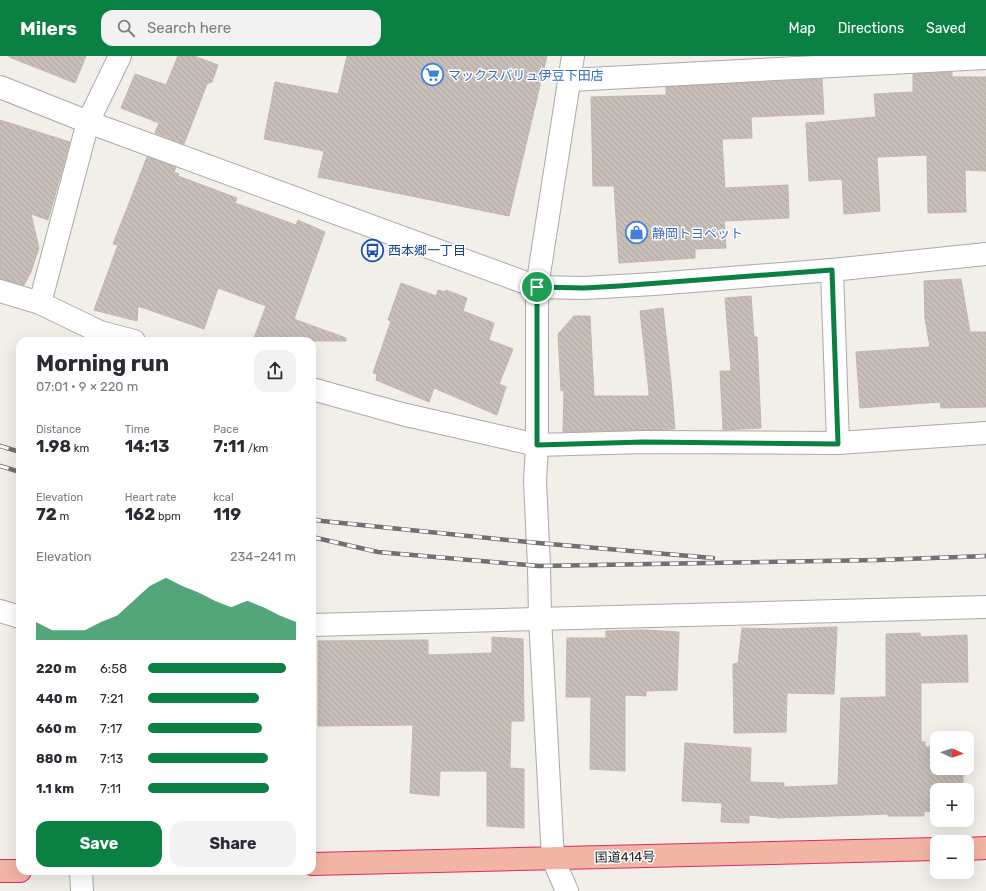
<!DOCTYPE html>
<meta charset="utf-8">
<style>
:root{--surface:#fff;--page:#f2f2f3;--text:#2b2b33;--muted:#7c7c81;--accent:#0b8043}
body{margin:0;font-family:Rubik,"Noto Sans JP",sans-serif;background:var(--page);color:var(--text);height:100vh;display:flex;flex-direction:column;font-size:15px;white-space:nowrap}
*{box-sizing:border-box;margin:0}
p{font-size:13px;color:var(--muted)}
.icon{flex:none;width:22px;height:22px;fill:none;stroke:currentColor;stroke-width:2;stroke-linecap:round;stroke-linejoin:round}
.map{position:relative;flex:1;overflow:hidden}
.details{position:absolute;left:16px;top:281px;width:300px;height:538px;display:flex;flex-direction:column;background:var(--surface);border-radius:12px;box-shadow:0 4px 16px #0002}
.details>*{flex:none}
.needle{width:26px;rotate:93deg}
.tools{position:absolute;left:930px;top:675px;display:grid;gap:8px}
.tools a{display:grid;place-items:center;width:44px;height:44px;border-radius:8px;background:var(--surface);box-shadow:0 4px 16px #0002;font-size:20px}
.pin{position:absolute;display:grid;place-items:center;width:34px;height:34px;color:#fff;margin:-17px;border:2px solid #fff;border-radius:50%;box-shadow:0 1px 4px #0007}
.round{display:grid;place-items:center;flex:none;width:42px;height:42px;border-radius:12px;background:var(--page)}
.head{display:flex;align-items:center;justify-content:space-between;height:68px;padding:0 20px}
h1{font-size:22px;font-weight:700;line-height:30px}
.stats{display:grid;grid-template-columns:repeat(3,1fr);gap:6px;height:68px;padding:4px 20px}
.stats div{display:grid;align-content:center}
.stats b{font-size:17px;font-weight:700}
.stats small{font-size:11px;font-weight:400}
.stats p{font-size:11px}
.chart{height:112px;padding:8px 20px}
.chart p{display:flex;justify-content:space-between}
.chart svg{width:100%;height:72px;margin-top:4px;fill:var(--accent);opacity:.7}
.action{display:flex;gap:8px;margin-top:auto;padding:8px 20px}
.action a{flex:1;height:46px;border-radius:12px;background:var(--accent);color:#fff;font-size:16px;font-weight:700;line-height:46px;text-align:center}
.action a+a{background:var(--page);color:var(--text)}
ul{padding:0 20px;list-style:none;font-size:13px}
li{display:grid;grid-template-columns:64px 48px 1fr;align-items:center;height:30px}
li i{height:10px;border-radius:5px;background:var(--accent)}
header{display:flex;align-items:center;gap:24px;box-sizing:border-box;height:56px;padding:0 20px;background:var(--accent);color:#fff}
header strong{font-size:19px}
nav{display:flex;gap:22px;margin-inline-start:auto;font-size:14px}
.search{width:280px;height:36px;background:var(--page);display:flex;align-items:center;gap:10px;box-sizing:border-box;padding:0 14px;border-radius:12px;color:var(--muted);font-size:15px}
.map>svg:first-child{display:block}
.building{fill:url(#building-back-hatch);stroke:#c4b6ab}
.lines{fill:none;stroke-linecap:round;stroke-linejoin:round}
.minor-casing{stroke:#a9a9a9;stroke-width:24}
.tertiary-casing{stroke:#a9a9a9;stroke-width:24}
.trunk-casing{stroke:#dc2a67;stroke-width:24}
.minor{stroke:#fff;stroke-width:22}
.tertiary{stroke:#fff;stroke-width:22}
.trunk{stroke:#f2b4a3;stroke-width:22}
.rail-casing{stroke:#707070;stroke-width:4.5}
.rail{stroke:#fff;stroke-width:3;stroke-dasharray:9;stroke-linecap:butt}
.route-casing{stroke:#fff;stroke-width:8}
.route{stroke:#0b8043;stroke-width:5}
.labels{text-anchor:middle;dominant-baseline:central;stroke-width:3;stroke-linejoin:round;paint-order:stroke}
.shop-label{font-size:13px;fill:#366cbe;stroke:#fff;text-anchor:start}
.transit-label{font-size:13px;fill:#164399;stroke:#fff;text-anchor:start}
.street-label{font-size:13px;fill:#222;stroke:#fff}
</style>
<header>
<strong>Milers</strong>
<div class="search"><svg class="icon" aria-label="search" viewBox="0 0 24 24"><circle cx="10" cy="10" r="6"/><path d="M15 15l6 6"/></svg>Search here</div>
<nav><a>Map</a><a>Directions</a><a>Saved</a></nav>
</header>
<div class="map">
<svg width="986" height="835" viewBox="0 0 986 835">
<defs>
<pattern id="building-back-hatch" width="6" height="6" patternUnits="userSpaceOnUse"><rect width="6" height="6" fill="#c7bfb8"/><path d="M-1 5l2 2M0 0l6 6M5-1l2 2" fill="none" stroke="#aba49e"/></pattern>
</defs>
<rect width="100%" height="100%" fill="#f2efe9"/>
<g class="building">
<path d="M9 0H86L75 27 9 1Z"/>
<path d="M178 0H194L218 9 212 26 207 28 184 88 155 77 159 67 121 52 135 18 166 29Z"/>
<path d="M347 0H547L509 160 318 121 324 95 264 83 275 26 338 38Z"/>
<path d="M952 16V21H986V115L965 114 966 156 928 157 927 99 877 101 880 155 844 158 842 123 809 125 806 67 876 61 874 38 913 36V18Z"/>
<path d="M822 23 824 58 751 61 752 82 722 83 725 132 788 129 789 162 724 165 726 192 695 193V202L619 207 614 130H593L591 41 666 39V31Z"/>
<path d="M0 64 70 86 48 164 31 158 39 192 31 216 24 229 0 223Z"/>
<path d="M147 101 176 111 174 116 179 118 178 120 237 142 235 147 296 169 298 164 325 176 294 263 346 282V285H253L266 250 218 232 204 273 138 250 137 265 94 254 118 189 113 188Z"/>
<path d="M961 223 970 276H986V351L941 352 940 346 860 352 856 296 930 291 925 263 924 225Z"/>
<path d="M401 227 436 240 438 234 445 236 446 234 467 242 463 255 494 267 489 284 513 293 499 328 506 331 497 359 434 332 429 346 376 324 377 318 373 317 391 265 388 264Z"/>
<path d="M751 240 754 281H757L761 372 723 374 720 315H731L725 242Z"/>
<path d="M663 252 671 325 675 373 563 376 564 334 561 335 558 278 574 260H590L594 340H649V336L640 255Z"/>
<path d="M837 571 834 638 787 637 786 676 734 677 733 608 738 607 742 572 777 573Z"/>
<path d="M645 574 679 576 677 634 646 635V640L625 639V715L590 713 591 641H566L567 582H606V575Z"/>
<path d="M920 577 921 581 967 579 968 626 921 627V686H925V691H937V712H963V734H937V756L924 755V760H888V758L779 762 749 759V767L721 766 722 747 682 745 685 687 751 692 750 726 784 727V731L838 729 841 642 886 641V578Z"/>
<path d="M492 581 523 583 524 665H511L510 712 524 713V772L487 770V715H440L439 740 410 737 413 669 318 670V585L428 584V599L492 597Z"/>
</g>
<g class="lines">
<defs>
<g id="minor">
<path d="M570 24 986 2"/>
<path d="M832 214 838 387"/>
<path d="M0 235 40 247 100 276 134 285"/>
<path d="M40 247 88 66 120 0"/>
<path d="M312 333 402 358 537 389 644 386 838 387 986 377"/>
<path d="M0 555 20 561"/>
<path d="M312 569 986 551"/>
<path d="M81 815 82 835"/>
<path d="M567 835 553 803 540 562 539 510 535 426 537 389V231L573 0"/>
</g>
<path id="tertiary" d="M0 31 88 66 537 231 584 232 654 228 832 214 986 198"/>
<g id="trunk">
<path d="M967 793 986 792"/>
<path d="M312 808 937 793"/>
<path d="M0 815H20"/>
</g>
</defs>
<use href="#minor" class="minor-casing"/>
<use href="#tertiary" class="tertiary-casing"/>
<use href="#trunk" class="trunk-casing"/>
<use href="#minor" class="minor"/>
<use href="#tertiary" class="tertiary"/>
<use href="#trunk" class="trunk"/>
<defs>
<g id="rail">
<path d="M0 390 20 396"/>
<path d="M0 410 20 416"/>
<path d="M312 463 322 465 538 487 713 502"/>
<path d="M312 481 378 496 539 510 879 504 986 500"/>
</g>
</defs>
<use href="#rail" class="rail-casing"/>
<use href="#rail" class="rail"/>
</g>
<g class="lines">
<defs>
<path id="route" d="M832 214 838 388 644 386 537 389V231L584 232 619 230Z"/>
</defs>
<use href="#route" class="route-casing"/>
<use href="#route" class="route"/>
</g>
<defs>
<symbol id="supermarket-ring" viewBox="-11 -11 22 22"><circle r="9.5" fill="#fff" stroke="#3f7fe0" stroke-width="1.5"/><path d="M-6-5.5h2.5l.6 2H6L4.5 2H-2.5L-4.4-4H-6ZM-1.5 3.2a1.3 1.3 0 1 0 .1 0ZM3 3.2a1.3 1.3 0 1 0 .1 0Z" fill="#3f7fe0"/></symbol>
<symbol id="shop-ring" viewBox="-11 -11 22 22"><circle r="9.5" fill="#fff" stroke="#3f7fe0" stroke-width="1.5"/><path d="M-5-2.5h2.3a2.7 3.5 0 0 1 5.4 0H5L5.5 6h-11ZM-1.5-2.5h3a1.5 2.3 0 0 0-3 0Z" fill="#3f7fe0"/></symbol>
<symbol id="bus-ring" viewBox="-11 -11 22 22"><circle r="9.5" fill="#fff" stroke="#1a4fb4" stroke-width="1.5"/><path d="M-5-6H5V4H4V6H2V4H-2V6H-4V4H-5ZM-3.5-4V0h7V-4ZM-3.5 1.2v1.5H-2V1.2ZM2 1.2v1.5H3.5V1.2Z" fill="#1a4fb4"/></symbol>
</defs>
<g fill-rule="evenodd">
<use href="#supermarket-ring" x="420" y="6" width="25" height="25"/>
<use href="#shop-ring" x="624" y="164" width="25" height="25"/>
<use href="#bus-ring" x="360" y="182" width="25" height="25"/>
</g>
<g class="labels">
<g class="shop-label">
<text x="448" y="19">マックスバリュ伊豆下田店</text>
<text x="652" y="177">静岡トヨペット</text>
</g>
<g class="transit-label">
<text x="388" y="194">西本郷一丁目</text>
</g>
<g class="street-label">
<text transform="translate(625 801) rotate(-1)">国道414号</text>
</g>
</g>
</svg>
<div class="tools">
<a><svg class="needle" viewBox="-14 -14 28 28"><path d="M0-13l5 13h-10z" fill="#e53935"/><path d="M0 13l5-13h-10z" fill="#7c7c81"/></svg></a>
<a>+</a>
<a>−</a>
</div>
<div class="pin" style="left:537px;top:231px;background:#1e9e55"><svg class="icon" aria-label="arrive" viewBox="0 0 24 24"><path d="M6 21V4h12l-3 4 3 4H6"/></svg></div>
<section class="details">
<div class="head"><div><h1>Morning run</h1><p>07:01 · 9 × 220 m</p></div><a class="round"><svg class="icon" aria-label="share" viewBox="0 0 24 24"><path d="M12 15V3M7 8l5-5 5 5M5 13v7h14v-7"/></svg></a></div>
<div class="stats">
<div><p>Distance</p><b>1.98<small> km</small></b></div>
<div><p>Time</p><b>14:13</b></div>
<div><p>Pace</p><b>7:11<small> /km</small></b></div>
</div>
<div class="stats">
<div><p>Elevation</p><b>72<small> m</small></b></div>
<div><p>Heart rate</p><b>162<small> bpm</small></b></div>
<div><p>kcal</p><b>119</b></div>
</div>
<div class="chart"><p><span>Elevation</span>234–241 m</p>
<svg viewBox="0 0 160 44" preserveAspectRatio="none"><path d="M0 44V33L10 38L20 38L30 38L40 33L50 29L60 20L70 11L80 6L90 11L100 15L110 20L120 24L130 20L140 24L150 29L160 33V44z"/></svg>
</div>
<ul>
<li><b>220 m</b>6:58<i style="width:93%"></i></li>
<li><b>440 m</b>7:21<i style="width:75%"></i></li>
<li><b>660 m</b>7:17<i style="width:77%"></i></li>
<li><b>880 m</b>7:13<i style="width:81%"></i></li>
<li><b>1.1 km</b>7:11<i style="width:82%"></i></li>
</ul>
<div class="action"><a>Save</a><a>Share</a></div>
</section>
</div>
